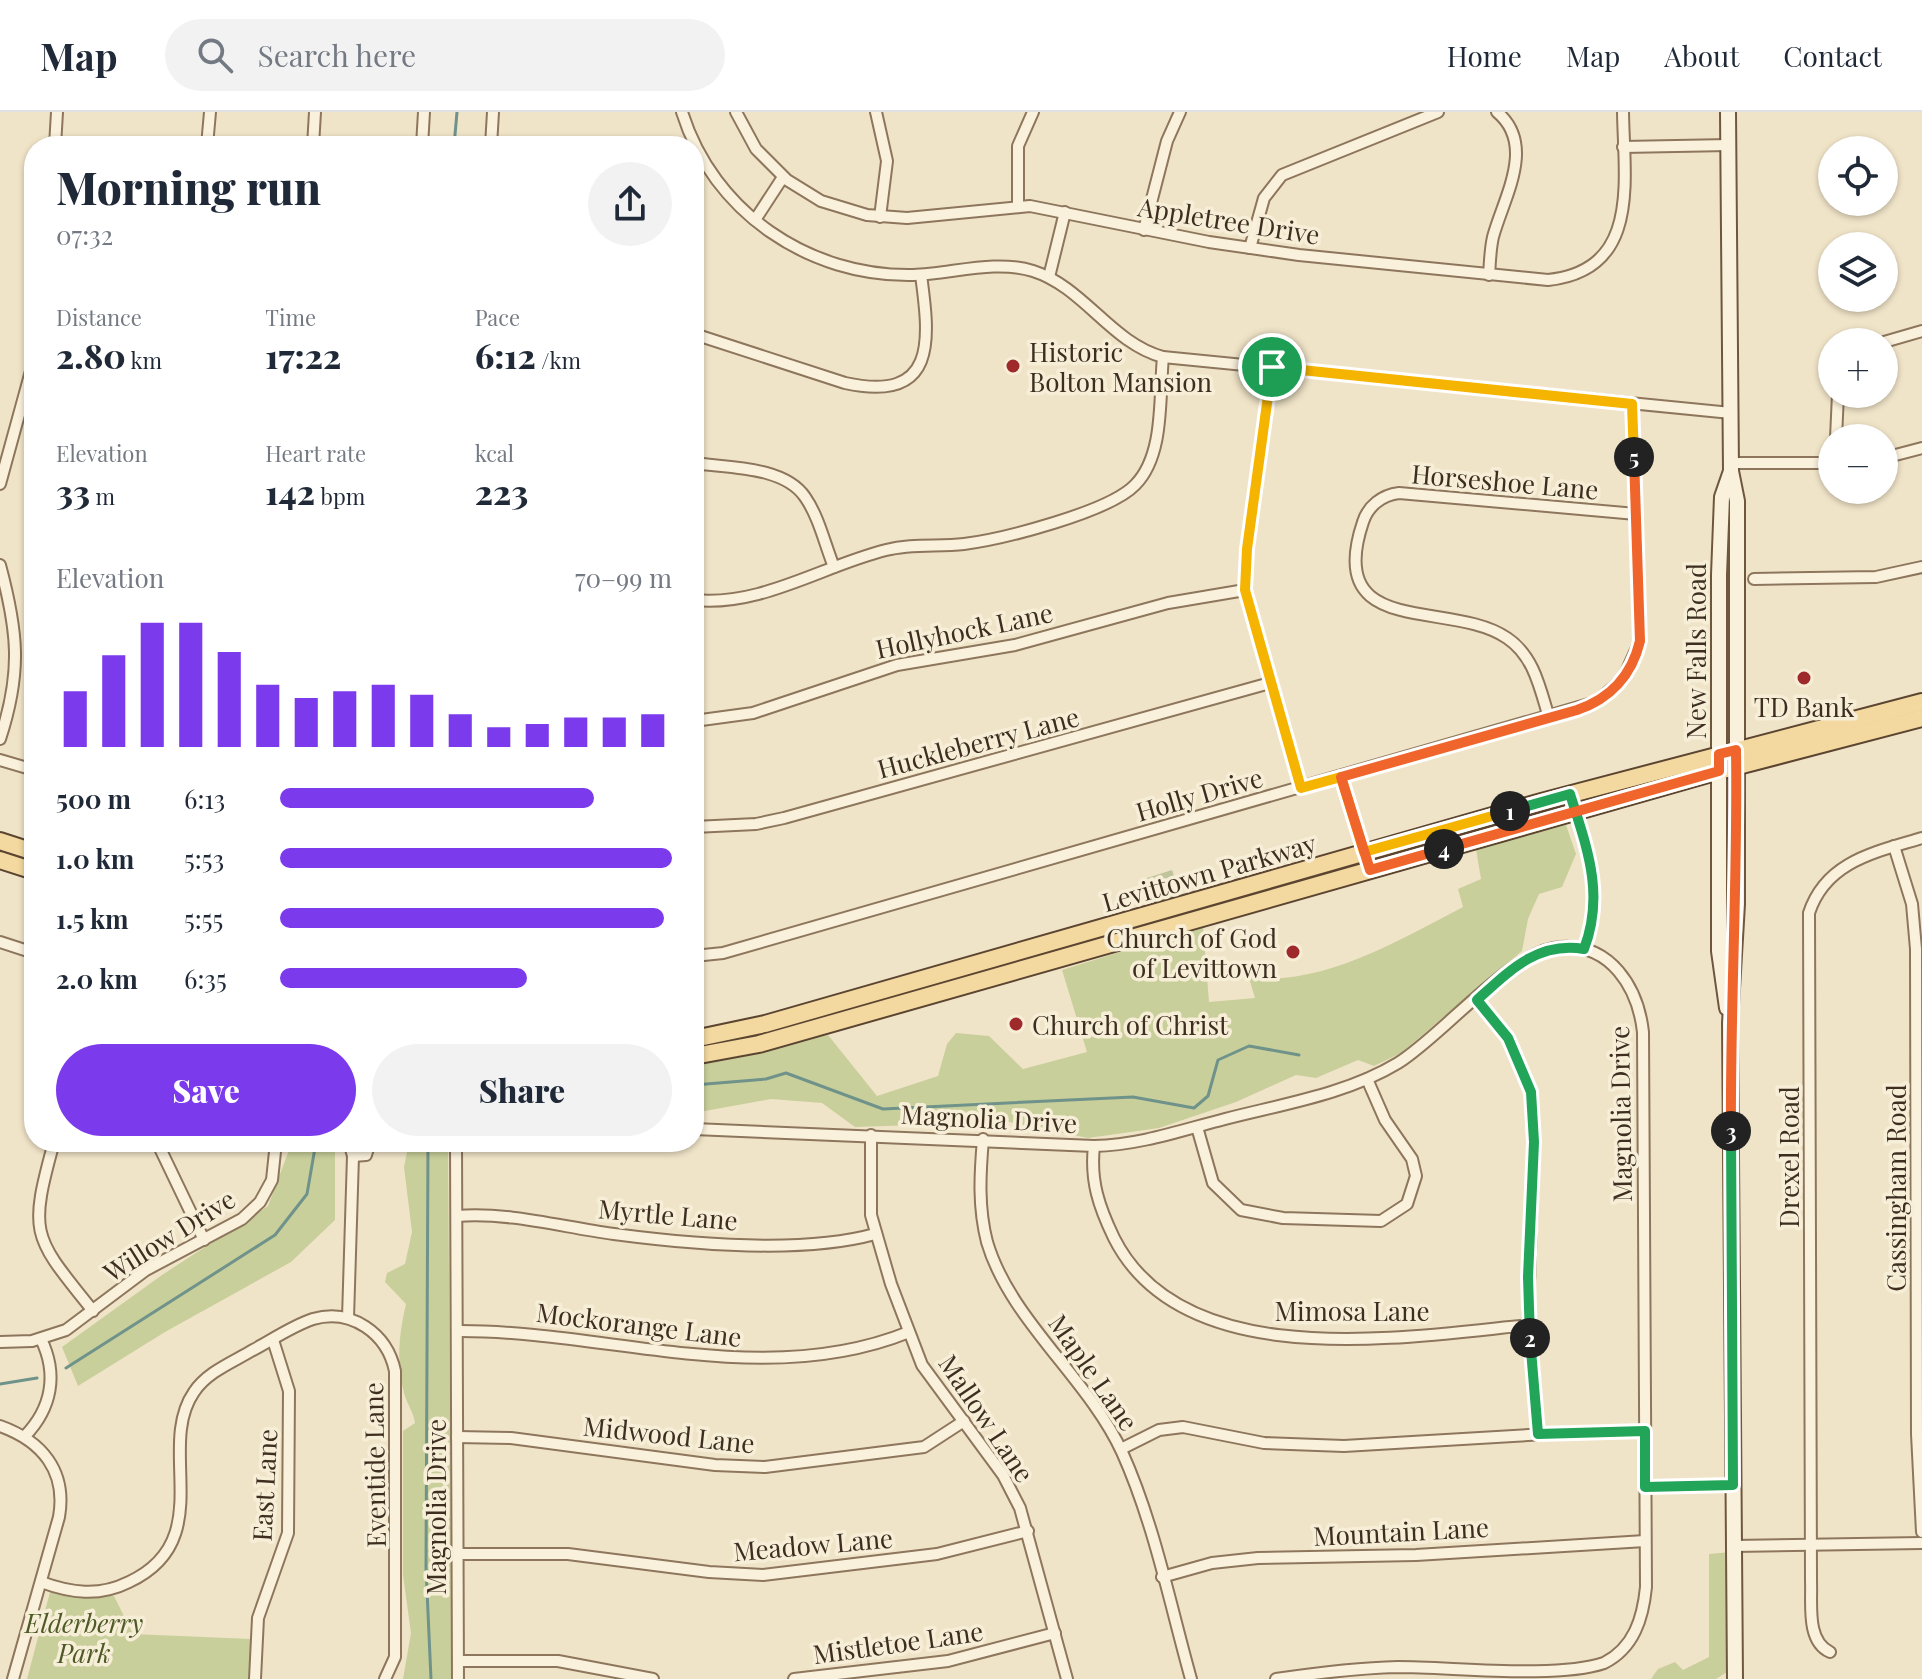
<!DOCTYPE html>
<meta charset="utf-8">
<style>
:root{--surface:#fff;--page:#f2f2f3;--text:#1f2937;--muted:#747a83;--line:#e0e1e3;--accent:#7c3aed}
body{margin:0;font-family:"Playfair Display",serif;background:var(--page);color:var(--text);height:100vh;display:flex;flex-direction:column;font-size:30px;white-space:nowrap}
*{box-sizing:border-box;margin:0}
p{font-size:26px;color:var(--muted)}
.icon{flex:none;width:44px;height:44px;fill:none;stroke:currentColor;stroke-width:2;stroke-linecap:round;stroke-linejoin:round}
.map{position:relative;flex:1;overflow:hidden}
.details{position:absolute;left:24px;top:24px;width:680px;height:1016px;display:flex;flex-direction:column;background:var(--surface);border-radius:32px;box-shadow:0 2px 6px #0004}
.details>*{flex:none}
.tools{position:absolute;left:1818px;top:24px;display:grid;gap:16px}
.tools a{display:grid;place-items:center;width:80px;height:80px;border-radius:50%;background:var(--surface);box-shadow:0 2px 6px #0004;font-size:40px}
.pin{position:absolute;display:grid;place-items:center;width:68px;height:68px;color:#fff;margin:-34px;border:4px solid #fff;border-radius:50%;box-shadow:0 2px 8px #0007}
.km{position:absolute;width:40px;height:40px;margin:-20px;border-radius:50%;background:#222;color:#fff;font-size:22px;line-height:40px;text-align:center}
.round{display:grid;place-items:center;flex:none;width:84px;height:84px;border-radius:42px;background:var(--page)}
.headline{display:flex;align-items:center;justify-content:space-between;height:136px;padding:0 32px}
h1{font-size:44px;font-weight:800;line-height:60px}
.stats{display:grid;grid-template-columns:repeat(3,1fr);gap:12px;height:136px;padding:8px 32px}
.stats div{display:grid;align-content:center}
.stats b{font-size:34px;font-weight:800}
.stats small{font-size:22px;font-weight:400}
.stats p{font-size:22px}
.chart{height:224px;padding:16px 32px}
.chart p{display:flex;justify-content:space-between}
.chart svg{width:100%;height:144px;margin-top:8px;stroke:var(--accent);stroke-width:6}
.button{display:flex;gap:16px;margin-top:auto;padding:16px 32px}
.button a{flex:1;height:92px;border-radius:48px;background:var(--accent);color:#fff;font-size:32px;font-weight:800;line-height:92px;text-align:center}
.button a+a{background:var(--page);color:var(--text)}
ul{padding:0 32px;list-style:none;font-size:26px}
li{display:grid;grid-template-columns:128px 96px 1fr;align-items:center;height:60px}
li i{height:20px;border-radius:10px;background:var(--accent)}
header{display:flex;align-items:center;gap:48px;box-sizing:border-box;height:112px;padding:0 40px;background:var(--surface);border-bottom:2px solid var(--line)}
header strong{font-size:38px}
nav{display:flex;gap:44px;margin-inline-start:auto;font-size:28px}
.search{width:560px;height:72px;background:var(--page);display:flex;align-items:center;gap:20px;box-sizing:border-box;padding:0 28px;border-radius:44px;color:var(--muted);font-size:30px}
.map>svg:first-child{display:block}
.green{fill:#c9cf9b}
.cemetery{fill:#bfc49a}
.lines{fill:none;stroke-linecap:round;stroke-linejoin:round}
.stream{stroke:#6f938a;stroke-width:3}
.minor-casing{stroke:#8d765c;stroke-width:14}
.secondary-casing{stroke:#6f573f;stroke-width:18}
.primary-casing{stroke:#5b4430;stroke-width:20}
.minor{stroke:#faf1dc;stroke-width:10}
.secondary{stroke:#faf1dc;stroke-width:14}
.primary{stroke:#f3d9a0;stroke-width:16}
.split-1-casing{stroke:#fff;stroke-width:16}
.split-2-casing{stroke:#fff;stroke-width:16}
.split-3-casing{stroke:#fff;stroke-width:16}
.split-4-casing{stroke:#fff;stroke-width:16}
.split-5-casing{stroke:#fff;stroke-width:16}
.split-6-casing{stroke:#fff;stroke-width:16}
.split-1{stroke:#f5b400;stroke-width:10}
.split-2{stroke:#22a559;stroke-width:10}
.split-3{stroke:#22a559;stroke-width:10}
.split-4{stroke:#f0652b;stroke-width:10}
.split-5{stroke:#f0652b;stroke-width:10}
.split-6{stroke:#f5b400;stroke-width:10}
.poi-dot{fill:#9e2a2b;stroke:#f7eed8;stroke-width:3}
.labels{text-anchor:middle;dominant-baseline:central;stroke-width:7;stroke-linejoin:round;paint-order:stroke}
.street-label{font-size:26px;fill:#3d2e20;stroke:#f7eed8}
.poi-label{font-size:26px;fill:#3d2e20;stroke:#f7eed8;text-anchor:start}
.park-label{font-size:26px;font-style:italic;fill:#4d5a26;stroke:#f7eed8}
</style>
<header>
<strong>Map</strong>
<div class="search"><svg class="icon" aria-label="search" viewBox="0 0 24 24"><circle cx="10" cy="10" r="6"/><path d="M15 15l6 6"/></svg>Search here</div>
<nav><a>Home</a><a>Map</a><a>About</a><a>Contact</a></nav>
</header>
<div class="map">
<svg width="1922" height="1567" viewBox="0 0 1922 1567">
<rect width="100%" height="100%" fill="#f0e4c8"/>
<g class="green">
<path d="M1565 710 1576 742 1562 775 1539 782 1528 807 1522 839 1401 941 1374 954 1358 948 1316 966 1296 963 1236 990 1159 1016 1088 1026 1009 1010 855 1015 822 991 771 987 694 1001V950L828 923 877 984 938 964 947 932 956 921 989 924 1023 957 1087 940 1062 858 1203 814 1209 890 1255 886 1249 866C1326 873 1397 829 1463 795L1458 777 1481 767 1476 737Z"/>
<path d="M292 1030H335V1108L291 1150 165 1220 78 1274 62 1235 162 1163 268 1094Z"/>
<path d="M409 1030H448L452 1567H403L411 1521 403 1463V1319L415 1311C413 1299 407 1292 404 1281 396 1250 399 1222 406 1192L385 1170 387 1161 405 1152 412 1120 404 1055Z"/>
<path d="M1731 1440 1732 1557 1716 1567H1651L1658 1557 1675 1550 1683 1558 1709 1545V1442Z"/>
<path d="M50 1480 114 1484 133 1522 251 1527 249 1567H27Z"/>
</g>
<path class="cemetery" d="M1172 758 1181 785 1155 793 1147 766Z"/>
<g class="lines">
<g class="stream">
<path d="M454 34 457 0"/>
<path d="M694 973 766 967 786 961 883 997 1133 985 1194 996 1208 984 1218 948 1249 934 1299 943"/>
<path d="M428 1030 426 1456 431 1567"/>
<path d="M66 1256 275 1123 307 1082 316 1030"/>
<path d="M0 1272 37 1266"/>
</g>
<defs>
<g id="minor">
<path d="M682 0C713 100 809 165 913 163 952 162 994 147 1033 159 1084 175 1111 231 1163 245L1731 301"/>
<path d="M736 0 756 37 787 68 821 89 867 103 907 106 1030 94 1209 130 1299 143 1548 168C1641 158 1624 69 1623 0"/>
<path d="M876 0 887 49 880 105"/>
<path d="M55 34 57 0"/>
<path d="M207 34 210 0"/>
<path d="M313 34 315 0"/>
<path d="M422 34 424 0"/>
<path d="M491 34 493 0"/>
<path d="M1623 35 1729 33"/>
<path d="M1018 94V34L1033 0"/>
<path d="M755 108 783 65"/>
<path d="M1144 118 1167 29 1180 0"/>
<path d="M1250 136 1264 86 1282 63 1438 0"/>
<path d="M1489 163C1490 151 1490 138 1493 125 1503 87 1537 33 1497 0"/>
<path d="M1049 165 1065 100"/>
<path d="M694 222 845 271C937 291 930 229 921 163"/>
<path d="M1884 230 1922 219"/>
<path d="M1272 255 1247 437 1245 478 1301 676"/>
<path d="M1836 326 1838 282"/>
<path d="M1884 346 1922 336"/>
<path d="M694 351C728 356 784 354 805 385 819 405 825 433 834 455"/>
<path d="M1731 351H1832"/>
<path d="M0 372 34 248"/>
<path d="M0 453C18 520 22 560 0 627"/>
<path d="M1754 467 1876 465 1922 455"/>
<path d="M694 488C761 495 822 454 886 438 912 431 938 435 964 432 1003 427 1109 400 1135 373 1165 343 1159 284 1163 245"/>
<path d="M1549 606C1540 576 1534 544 1507 526 1451 487 1323 528 1363 410 1368 394 1382 383 1399 381L1636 402"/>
<path d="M694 609 753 601 897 553 1015 533 1168 491 1245 478"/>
<path d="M0 648 34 658"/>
<path d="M1341 665 1370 758"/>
<path d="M1574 696C1590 745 1603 787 1584 837"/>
<path d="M694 715 756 712 784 706 1270 571"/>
<path d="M1894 734 1912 792 1916 837 1917 1322 1922 1420"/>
<path d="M0 830 34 841"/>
<path d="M694 844 723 841 1596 590 1623 567 1640 529 1632 292"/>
<path d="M1477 888 1508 926 1531 980 1534 1030 1528 1198 1538 1322"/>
<path d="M1197 1015 1213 1071 1241 1098 1283 1106 1381 1109 1407 1092 1416 1064 1412 1047 1385 1008 1367 967"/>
<path d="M694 1017 1094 1034C1140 1033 1182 1018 1225 1007 1283 992 1347 982 1398 951 1442 924 1512 838 1560 835 1611 831 1638 876 1643 920L1646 1475C1643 1506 1634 1536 1604 1551 1556 1567 1454 1555 1398 1555 1357 1556 1317 1561 1276 1567"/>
<path d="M871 1023V1103L891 1172 922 1253 1003 1363 1020 1396 1067 1567"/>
<path d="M983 1027C980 1062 978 1095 987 1130 1010 1208 1088 1266 1122 1340 1154 1411 1170 1492 1191 1567"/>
<path d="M54 1030C28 1124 33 1124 93 1199"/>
<path d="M157 1030 204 1128"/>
<path d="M456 1030 458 1567"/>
<path d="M1094 1034C1090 1069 1099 1095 1114 1126 1183 1263 1405 1225 1529 1213"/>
<path d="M353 1044 366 1043 370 1030"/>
<path d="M457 1104C511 1100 561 1115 614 1122 690 1132 803 1142 875 1122"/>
<path d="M348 1206 353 1044 349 1030"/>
<path d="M457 1219C607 1218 763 1279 909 1220"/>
<path d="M0 1230 32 1229 66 1218 146 1158 242 1107 260 1090 272 1068 276 1030"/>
<path d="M0 1314C42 1329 67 1359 59 1405L13 1567"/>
<path d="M25 1324C52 1296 58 1262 41 1227"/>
<path d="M457 1325 511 1326 715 1353 765 1355 924 1335 964 1309"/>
<path d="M1121 1337 1159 1318 1183 1315 1264 1331 1344 1334 1562 1321 1645 1319"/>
<path d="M1645 1375 1733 1373"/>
<path d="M1734 1434 1922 1431"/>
<path d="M457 1442H568L709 1460 763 1463 937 1442 1028 1419"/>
<path d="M1162 1465 1212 1451 1258 1446 1416 1443 1645 1429"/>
<path d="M41 1470C71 1481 99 1485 129 1470 219 1428 155 1336 194 1280 207 1260 233 1250 253 1238 272 1228 292 1214 313 1207 351 1196 387 1221 395 1259V1545L385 1567"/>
<path d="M1830 1540C1806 1529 1812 1492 1811 1469L1809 801C1826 749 1876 740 1922 726"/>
<path d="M458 1549H558L653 1567"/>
<path d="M255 1567 258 1506 288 1421 289 1279 273 1228"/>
<path d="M794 1567 948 1549 1055 1521"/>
</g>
<g id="secondary">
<path d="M1728 0 1731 359 1737 389V792L1730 911 1735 1567"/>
<path d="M1727 896 1719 839V463L1722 385 1731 359"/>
</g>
<g id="primary">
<path d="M0 729 34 740"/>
<path d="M0 748 34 759"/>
<path d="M694 927 765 912 1541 690 1922 590"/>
<path d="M694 944 759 932 1719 659 1922 606"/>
</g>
</defs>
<use href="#minor" class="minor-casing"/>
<use href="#secondary" class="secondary-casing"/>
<use href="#primary" class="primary-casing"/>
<use href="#minor" class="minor"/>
<use href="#secondary" class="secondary"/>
<use href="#primary" class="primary"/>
</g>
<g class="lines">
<defs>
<path id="split-1" d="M1272 255 1247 437 1245 478 1301 676 1341 665 1364 740 1510 699"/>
<path id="split-2" d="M1510 699 1570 682C1587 736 1605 782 1584 837 1538 829 1509 859 1477 888L1508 926 1531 980 1534 1030 1528 1165 1530 1226"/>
<path id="split-3" d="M1530 1226 1538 1322 1645 1319V1375L1733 1373 1731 1019"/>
<path id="split-4" d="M1444 737 1719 659V642L1736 638C1738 765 1730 892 1731 1019"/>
<path id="split-5" d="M1444 737 1370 758 1341 665 1577 598C1610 587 1632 563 1640 529L1634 345"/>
<path id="split-6" d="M1272 255 1632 292 1634 345"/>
</defs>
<use href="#split-1" class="split-1-casing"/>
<use href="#split-2" class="split-2-casing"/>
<use href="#split-3" class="split-3-casing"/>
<use href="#split-4" class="split-4-casing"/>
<use href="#split-5" class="split-5-casing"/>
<use href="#split-6" class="split-6-casing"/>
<use href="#split-1" class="split-1"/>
<use href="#split-2" class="split-2"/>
<use href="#split-3" class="split-3"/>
<use href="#split-4" class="split-4"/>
<use href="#split-5" class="split-5"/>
<use href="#split-6" class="split-6"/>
</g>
<g class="poi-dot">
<circle cx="1013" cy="254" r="8"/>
<circle cx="1804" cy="566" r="8"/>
<circle cx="1293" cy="840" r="8"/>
<circle cx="1016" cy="912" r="8"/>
</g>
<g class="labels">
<g class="street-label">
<text transform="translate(1229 108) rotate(9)">Appletree Drive</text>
<text transform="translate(1505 369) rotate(5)">Horseshoe Lane</text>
<text transform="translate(964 518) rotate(-12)">Hollyhock Lane</text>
<text transform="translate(1695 539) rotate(-90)">New Falls Road</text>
<text transform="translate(978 630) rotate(-15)">Huckleberry Lane</text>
<text transform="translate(1199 682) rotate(-16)">Holly Drive</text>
<text transform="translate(1209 760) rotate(-16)">Levittown Parkway</text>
<text transform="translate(1620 1002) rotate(-91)">Magnolia Drive</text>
<text transform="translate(989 1006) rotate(3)">Magnolia Drive</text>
<text transform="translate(1788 1045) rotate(-90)">Drexel Road</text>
<text transform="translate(1895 1076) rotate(-90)">Cassingham Road</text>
<text transform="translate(668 1102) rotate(5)">Myrtle Lane</text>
<text transform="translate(169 1123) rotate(-32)">Willow Drive</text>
<text x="1352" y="1198">Mimosa Lane</text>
<text transform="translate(639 1212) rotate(7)">Mockorange Lane</text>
<text transform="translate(1094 1260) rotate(55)">Maple Lane</text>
<text transform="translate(987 1306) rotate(56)">Mallow Lane</text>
<text transform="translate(669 1322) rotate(6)">Midwood Lane</text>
<text transform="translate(374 1353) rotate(-91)">Eventide Lane</text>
<text transform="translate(264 1373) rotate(-87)">East Lane</text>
<text transform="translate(435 1395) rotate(-90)">Magnolia Drive</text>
<text transform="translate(1401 1419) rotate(-3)">Mountain Lane</text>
<text transform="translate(813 1432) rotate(-5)">Meadow Lane</text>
<text transform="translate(898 1530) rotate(-8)">Mistletoe Lane</text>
</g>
<g class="poi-label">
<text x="1029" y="239">Historic<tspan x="1029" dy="30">Bolton Mansion</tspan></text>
<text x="1804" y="594" text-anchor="middle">TD Bank</text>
<text x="1277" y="825" text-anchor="end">Church of God<tspan x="1277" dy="30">of Levittown</tspan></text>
<text x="1032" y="912">Church of Christ</text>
</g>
<g class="park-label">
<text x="84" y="1510">Elderberry<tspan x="84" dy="30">Park</tspan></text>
</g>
</g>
</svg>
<div class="tools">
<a><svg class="icon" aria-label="locate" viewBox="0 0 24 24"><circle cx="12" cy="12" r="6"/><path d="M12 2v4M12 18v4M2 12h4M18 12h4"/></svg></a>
<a><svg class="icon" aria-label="layers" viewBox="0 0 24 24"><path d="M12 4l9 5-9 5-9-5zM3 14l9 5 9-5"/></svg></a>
<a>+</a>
<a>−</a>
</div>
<div class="pin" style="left:1272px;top:255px;background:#1e9e55"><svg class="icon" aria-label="arrive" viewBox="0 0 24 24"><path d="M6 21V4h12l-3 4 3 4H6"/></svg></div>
<b class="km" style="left:1510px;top:699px">1</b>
<b class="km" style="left:1530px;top:1226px">2</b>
<b class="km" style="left:1731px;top:1019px">3</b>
<b class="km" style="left:1444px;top:737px">4</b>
<b class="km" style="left:1634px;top:345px">5</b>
<section class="details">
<div class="headline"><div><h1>Morning run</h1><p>07:32</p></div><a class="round"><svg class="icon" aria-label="share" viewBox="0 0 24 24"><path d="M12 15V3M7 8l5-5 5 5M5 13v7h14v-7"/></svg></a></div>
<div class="stats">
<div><p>Distance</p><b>2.80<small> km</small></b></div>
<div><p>Time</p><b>17:22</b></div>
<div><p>Pace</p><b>6:12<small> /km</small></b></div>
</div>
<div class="stats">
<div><p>Elevation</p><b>33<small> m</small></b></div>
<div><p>Heart rate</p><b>142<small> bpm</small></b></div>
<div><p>kcal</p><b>223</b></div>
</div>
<div class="chart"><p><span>Elevation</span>70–99 m</p>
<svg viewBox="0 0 160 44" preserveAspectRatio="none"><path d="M5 44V27M15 44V16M25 44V6M35 44V6M45 44V15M55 44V25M65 44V29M75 44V27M85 44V25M95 44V28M105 44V34M115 44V38M125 44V37M135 44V35M145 44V35M155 44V34"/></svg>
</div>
<ul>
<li><b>500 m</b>6:13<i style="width:80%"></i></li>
<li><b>1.0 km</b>5:53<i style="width:100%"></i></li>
<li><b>1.5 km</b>5:55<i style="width:98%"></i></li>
<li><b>2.0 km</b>6:35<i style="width:63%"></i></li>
</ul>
<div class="button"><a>Save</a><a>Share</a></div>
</section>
</div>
